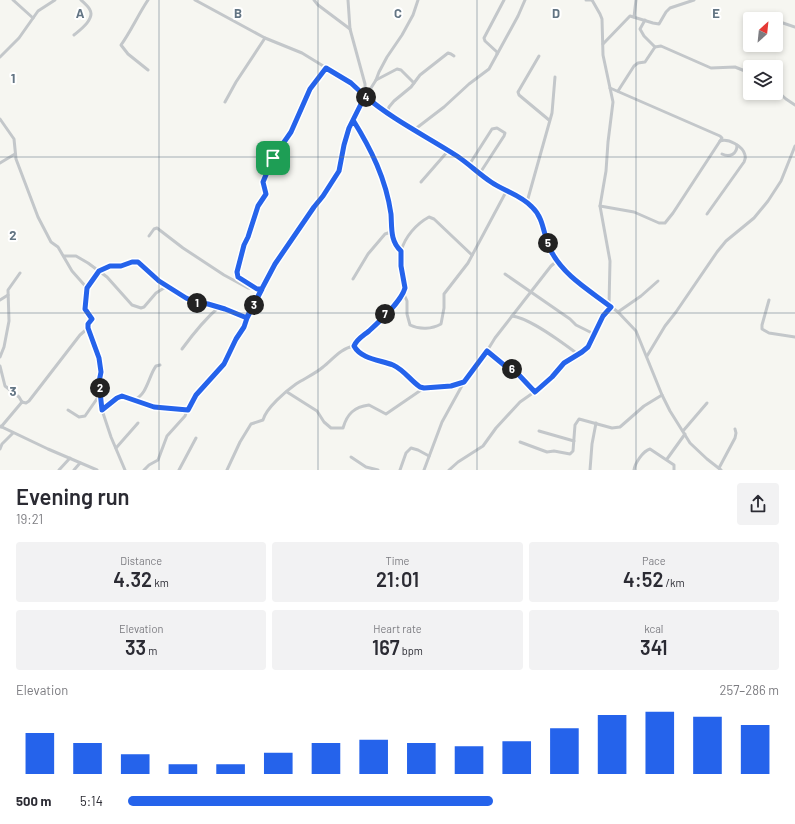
<!DOCTYPE html>
<meta charset="utf-8">
<style>
:root{--surface:#fff;--page:#f2f2f3;--text:#2b2b33;--muted:#7c7c81;--accent:#2563eb}
body{margin:0;font-family:Barlow,sans-serif;background:var(--page);color:var(--text);height:100vh;display:flex;flex-direction:column;font-size:15px;white-space:nowrap}
*{box-sizing:border-box;margin:0}
p{font-size:13px;color:var(--muted)}
.icon{flex:none;width:22px;height:22px;fill:none;stroke:currentColor;stroke-width:2;stroke-linecap:round;stroke-linejoin:round}
.map{position:relative;height:470px;overflow:hidden}
.side{display:flex;flex-direction:column;background:var(--surface);flex:1}
.side>*{flex:none}
.needle{width:26px;rotate:27deg}
.tools{position:absolute;left:743px;top:12px;display:grid;gap:8px}
.tools a{display:grid;place-items:center;width:40px;height:40px;border-radius:4px;background:var(--surface);box-shadow:0 2px 6px #0003;font-size:20px}
.pin{position:absolute;display:grid;place-items:center;width:34px;height:34px;color:#fff;margin:-17px;border-radius:8px;box-shadow:0 2px 6px #0006}
.km{position:absolute;width:20px;height:20px;margin:-10px;border-radius:50%;background:#222;color:#fff;font-size:11px;line-height:20px;text-align:center}
.round{display:grid;place-items:center;flex:none;width:42px;height:42px;border-radius:4px;background:var(--page)}
.head{display:flex;align-items:center;justify-content:space-between;height:68px;padding:0 16px}
h1{font-size:22px;font-weight:600;line-height:30px}
.metrics{display:grid;grid-template-columns:repeat(3,1fr);gap:6px;height:68px;padding:4px 16px}
.metrics div{display:grid;align-content:center;border-radius:4px;background:var(--page);text-align:center}
.metrics b{font-size:20px;font-weight:600}
.metrics small{font-size:11px;font-weight:400}
.metrics p{font-size:11px}
.chart{height:112px;padding:8px 16px}
.chart p{display:flex;justify-content:space-between}
.chart svg{width:100%;height:72px;margin-top:4px;stroke:var(--accent);stroke-width:6}
ul{padding:0 16px;list-style:none;font-size:13px}
li{display:grid;grid-template-columns:64px 48px 1fr;align-items:center;height:30px}
li i{height:10px;border-radius:5px;background:var(--accent)}
.map>svg:first-child{display:block}
.lines{fill:none;stroke-linecap:round;stroke-linejoin:round}
.street{stroke:#c3c7ca;stroke-width:3}
.route-casing{stroke:#fff;stroke-width:8}
.route{stroke:#2563eb;stroke-width:5}
.grid{fill:none;stroke:#637584;stroke-width:1;stroke-opacity:0.55}
.grid-label{font-size:13px;text-anchor:middle;font-weight:bold;fill:#637584;stroke:#fff;stroke-width:4;stroke-linejoin:round;paint-order:stroke}
</style>
<div class="map">
<svg width="795" height="470" viewBox="0 0 795 470">
<rect width="100%" height="100%" fill="#f6f6f1"/>
<g class="lines">
<g class="street">
<path d="M13 0 33 18"/>
<path d="M195 0 265 38 302 53 351 83 365 96 387 113 457 156 491 181 507 190 532 206 541 218 552 253 566 272 579 283 618 312 636 331 662 395 670 411 690 443 707 459 721 470"/>
<path d="M314 0 318 5 350 29"/>
<path d="M348 0 350 29 365 84V96"/>
<path d="M586 0H592"/>
<path d="M592 0 600 14 602 19 603 55 613 102 608 142 606 171 600 206 610 261 609 305"/>
<path d="M634 17 636 0"/>
<path d="M645 20 640 29 644 36 655 47"/>
<path d="M780 22 795 27"/>
<path d="M74 35C80 30 95 19 90 10 88 6 84 3 81 0"/>
<path d="M603 44 630 16 653 23 659 24 666 12 670 8 694 0"/>
<path d="M497 54V52L485 41 484 38 504 0"/>
<path d="M539 56 518 92 519 95 549 120"/>
<path d="M0 57 19 38 38 11 55 0"/>
<path d="M148 70 128 54 121 45C131 31 138 15 148 0"/>
<path d="M376 80 397 69 401 70 414 83"/>
<path d="M776 90 786 99 795 105"/>
<path d="M618 91 634 66 638 63 645 62 655 47 661 46 711 68 735 67 750 73"/>
<path d="M225 102 236 82 265 38"/>
<path d="M387 113 389 107 394 101 411 87 420 75 448 53 451 54 454 56"/>
<path d="M0 119 14 139 16 159 38 217 51 242 58 247 72 271 87 288 85 309 92 319 88 324V328L99 358 101 372 99 382 102 410 111 437 125 470"/>
<path d="M414 130 444 107 469 84 489 69 518 16 525 0"/>
<path d="M722 154C730 158 737 154 737 145"/>
<path d="M0 163 15 154"/>
<path d="M469 165 492 129 497 128 505 133 504 136 480 173"/>
<path d="M421 182 448 151"/>
<path d="M527 202 552 113 555 77"/>
<path d="M600 206 634 212 659 223H665L673 213 722 138 720 136 610 88"/>
<path d="M707 214 744 162C745 159 746 158 745 155 743 146 728 138 720 141"/>
<path d="M149 236 154 229 157 228 183 248 224 275 248 288 256 289"/>
<path d="M401 251C405 237 416 224 429 217L434 219 472 255"/>
<path d="M64 256H76L88 263 107 277 132 305 141 308 144 307 156 293 164 288H169L173 289 186 298 195 302 221 307 247 318"/>
<path d="M505 274 570 319 576 325 594 334"/>
<path d="M353 279 368 254 385 234 388 233H392"/>
<path d="M87 288 99 271 106 267 114 265 121 267 135 262 142 265 152 275 169 287"/>
<path d="M257 289 238 277 237 272 244 245 248 237 258 206 266 194 263 182 272 160 293 127 310 89 326 68"/>
<path d="M403 292 407 301V314L410 325C420 330 432 329 441 324L444 308V294L468 263 507 190"/>
<path d="M0 300 8 295"/>
<path d="M769 300 762 325V329L769 333 795 337"/>
<path d="M618 312 641 296 658 281"/>
<path d="M512 316C530 318 563 343 579 355"/>
<path d="M354 346C361 360 382 360 395 366 405 371 412 384 421 388 428 390 458 385 464 382"/>
<path d="M182 349C193 334 205 319 219 307"/>
<path d="M487 351 504 365 519 374 535 392"/>
<path d="M647 356 665 326 676 312 717 252 726 241 754 218 768 201 781 181 795 146"/>
<path d="M0 357 4 347 9 321 8 290 20 273"/>
<path d="M0 366 5 386 19 397 22 402"/>
<path d="M287 392 317 411 324 422 331 428H343C347 414 354 407 369 405L386 414 424 388"/>
<path d="M133 399 156 408 188 410"/>
<path d="M22 402 26 403 29 401 80 335 88 328"/>
<path d="M68 410 79 417 85 416 101 393"/>
<path d="M102 410 119 397C124 396 131 400 135 399 147 395 149 375 156 366L160 365"/>
<path d="M0 426 48 449 97 470"/>
<path d="M1 427 22 402"/>
<path d="M539 431 574 441"/>
<path d="M683 431 707 403"/>
<path d="M520 442 547 452 554 451 570 454 573 451 575 425 579 419 612 428 620 427 644 406 662 395"/>
<path d="M116 448 138 423"/>
<path d="M0 449 2 444 13 433"/>
<path d="M351 457 366 467 378 470"/>
<path d="M667 459 685 434"/>
<path d="M719 468 735 438 736 433 735 429"/>
<path d="M59 470 70 458"/>
<path d="M74 470 80 463"/>
<path d="M144 470 149 465 158 460 167 436 185 416 190 403 196 395 220 368 227 358 236 339 244 327 248 315 275 264 314 207 323 196 339 171 344 145 356 112 376 80 379 72 387 57 402 35 413 15 418 0"/>
<path d="M179 470 196 438"/>
<path d="M227 470 240 442 251 424 263 420C266 408 286 391 296 384 305 378 315 374 323 367 332 360 341 348 354 346 357 339 363 336 369 331 382 319 396 305 405 290L401 266V251C391 241 392 227 391 214 386 179 371 149 353 120"/>
<path d="M400 470 406 453 411 448 418 450 429 456"/>
<path d="M424 470 442 422 464 382 487 351 495 338 551 266 557 261"/>
<path d="M449 470 458 462 483 446 496 428 520 402 540 388 552 377 564 363 582 352 588 347 603 316 611 307"/>
<path d="M590 470 592 444 596 423"/>
<path d="M634 470C635 463 643 451 650 449L674 465V470"/>
</g>
</g>
<g class="lines">
<defs>
<path id="route" d="M273 158 263 182 266 194 258 206 248 237 244 245 237 272 238 277 257 289H262L247 318 225 309 208 304 195 302 186 298 159 281 138 262H132L121 266H110L99 271 87 288 85 309 92 319 88 324V328L99 358 101 372 99 382 102 410 117 398 122 396 154 407 188 410 196 395 224 364 236 339 244 327 248 315 275 264 314 207 323 196 339 171 344 145 349 128 365 96C393 120 426 136 457 156 469 164 479 174 491 182 504 191 521 195 532 207 545 219 543 237 551 251 564 276 589 290 611 307L603 316 588 347 582 352 564 363 552 377 535 392 518 374 504 365 487 351 464 382 451 386 424 388 420 387C410 380 404 370 393 365 380 360 361 359 354 346 357 339 363 336 369 331 380 321 401 302 405 288L401 266V251C390 241 392 228 391 214 386 179 371 149 353 120L365 96 351 83 326 68 310 89 291 132 273 158"/>
</defs>
<use href="#route" class="route-casing"/>
<use href="#route" class="route"/>
</g>
<path class="grid" d="M159 0V470M318 0V470M477 0V470M636 0V470M0 157H795M0 313H795"/>
<g class="grid-label">
<text x="80" y="18">A</text>
<text x="238" y="18">B</text>
<text x="398" y="18">C</text>
<text x="556" y="18">D</text>
<text x="716" y="18">E</text>
<text x="13" y="83">1</text>
<text x="13" y="240">2</text>
<text x="13" y="396">3</text>
</g>
</svg>
<div class="tools">
<a><svg class="needle" viewBox="-14 -14 28 28"><path d="M0-13l5 13h-10z" fill="#e53935"/><path d="M0 13l5-13h-10z" fill="#7c7c81"/></svg></a>
<a><svg class="icon" aria-label="layers" viewBox="0 0 24 24"><path d="M12 4l9 5-9 5-9-5zM3 14l9 5 9-5"/></svg></a>
</div>
<div class="pin" style="left:273px;top:158px;background:#1e9e55"><svg class="icon" aria-label="arrive" viewBox="0 0 24 24"><path d="M6 21V4h12l-3 4 3 4H6"/></svg></div>
<b class="km" style="left:197px;top:303px">1</b>
<b class="km" style="left:100px;top:388px">2</b>
<b class="km" style="left:254px;top:305px">3</b>
<b class="km" style="left:366px;top:97px">4</b>
<b class="km" style="left:548px;top:243px">5</b>
<b class="km" style="left:512px;top:369px">6</b>
<b class="km" style="left:385px;top:314px">7</b>
</div>
<section class="side">
<div class="head"><div><h1>Evening run</h1><p>19:21</p></div><a class="round"><svg class="icon" aria-label="share" viewBox="0 0 24 24"><path d="M12 15V3M7 8l5-5 5 5M5 13v7h14v-7"/></svg></a></div>
<div class="metrics">
<div><p>Distance</p><b>4.32<small> km</small></b></div>
<div><p>Time</p><b>21:01</b></div>
<div><p>Pace</p><b>4:52<small> /km</small></b></div>
</div>
<div class="metrics">
<div><p>Elevation</p><b>33<small> m</small></b></div>
<div><p>Heart rate</p><b>167<small> bpm</small></b></div>
<div><p>kcal</p><b>341</b></div>
</div>
<div class="chart"><p><span>Elevation</span>257–286 m</p>
<svg viewBox="0 0 160 44" preserveAspectRatio="none"><path d="M5 44V19M15 44V25M25 44V32M35 44V38M45 44V38M55 44V31M65 44V25M75 44V23M85 44V25M95 44V27M105 44V24M115 44V16M125 44V8M135 44V6M145 44V9M155 44V14"/></svg>
</div>
<ul>
<li><b>500 m</b>5:14<i style="width:56%"></i></li>
</ul>
</section>
